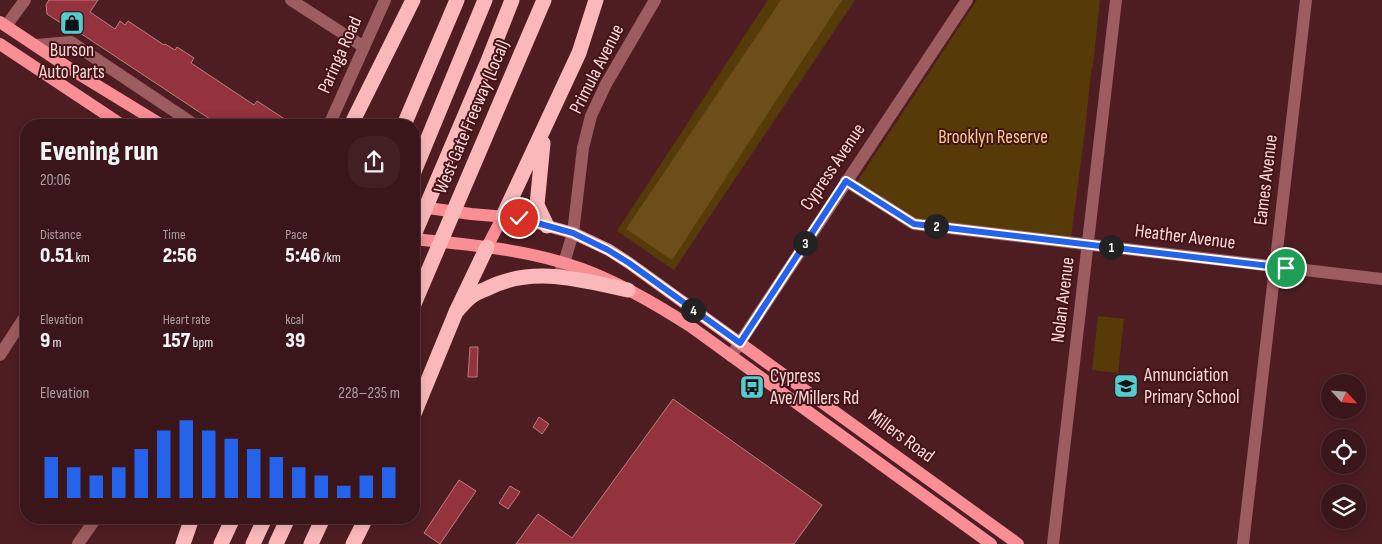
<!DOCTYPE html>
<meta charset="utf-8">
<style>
:root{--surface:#3a161a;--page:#411f23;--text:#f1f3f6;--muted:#ab9fa2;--line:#543539;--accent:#2563eb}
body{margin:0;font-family:"Sofia Sans Condensed",sans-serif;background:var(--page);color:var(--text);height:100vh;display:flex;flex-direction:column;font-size:19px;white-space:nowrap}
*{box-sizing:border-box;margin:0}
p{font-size:16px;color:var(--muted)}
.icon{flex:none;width:28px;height:28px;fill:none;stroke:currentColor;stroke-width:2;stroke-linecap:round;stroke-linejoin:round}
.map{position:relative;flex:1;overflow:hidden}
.drawer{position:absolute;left:20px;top:119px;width:400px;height:405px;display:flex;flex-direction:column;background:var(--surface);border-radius:20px;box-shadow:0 2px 12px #0003,0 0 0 1px var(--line)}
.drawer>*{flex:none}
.needle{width:32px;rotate:116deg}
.buttons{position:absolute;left:1321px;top:374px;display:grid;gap:10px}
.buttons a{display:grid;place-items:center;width:45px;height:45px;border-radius:50%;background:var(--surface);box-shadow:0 2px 12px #0003,0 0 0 1px var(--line);font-size:25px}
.pin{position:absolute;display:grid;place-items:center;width:42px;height:42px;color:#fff;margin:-21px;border:2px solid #fff;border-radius:50%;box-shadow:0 1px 5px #0007}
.km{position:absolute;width:25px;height:25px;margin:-12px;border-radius:50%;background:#222;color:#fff;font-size:14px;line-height:25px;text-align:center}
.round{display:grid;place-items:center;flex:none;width:52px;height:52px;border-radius:20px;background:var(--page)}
.headline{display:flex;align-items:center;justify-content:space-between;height:85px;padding:0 20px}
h1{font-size:28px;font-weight:800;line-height:38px}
.stats{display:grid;grid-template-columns:repeat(3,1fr);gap:8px;height:85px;padding:5px 20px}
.stats div{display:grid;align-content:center}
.stats b{font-size:21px;font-weight:800}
.stats small{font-size:14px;font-weight:400}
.stats p{font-size:14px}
.chart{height:140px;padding:10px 20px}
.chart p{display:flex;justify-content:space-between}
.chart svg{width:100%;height:90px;margin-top:5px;stroke:var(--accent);stroke-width:6}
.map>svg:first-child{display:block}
.green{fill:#563b09}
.forest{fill:#6d4e1a}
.building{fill:#94323d;stroke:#b97e80}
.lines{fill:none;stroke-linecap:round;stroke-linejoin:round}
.minor{stroke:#9d5c5f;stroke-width:12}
.major{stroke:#fa8e95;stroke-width:12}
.highway{stroke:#fab8ba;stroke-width:15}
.route-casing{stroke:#fff;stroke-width:10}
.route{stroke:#2563eb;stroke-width:6}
.labels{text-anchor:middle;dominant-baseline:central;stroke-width:4;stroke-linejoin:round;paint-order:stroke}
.poi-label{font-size:19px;fill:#fad9d9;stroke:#431318;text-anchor:start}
.street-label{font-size:19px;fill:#fad9d9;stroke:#431318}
.park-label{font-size:19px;fill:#f9cd8b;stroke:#431318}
</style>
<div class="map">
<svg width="1382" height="544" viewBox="0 0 1382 544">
<rect width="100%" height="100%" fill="#4e1d22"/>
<g class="green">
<path d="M768 0H855L674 270 617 231Z"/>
<path d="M977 0H1100L1093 65 1091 72 1085 130 1071 237 914 218 855 185Z"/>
<path d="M1098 316 1124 319 1118 373 1092 370Z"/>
</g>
<path class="forest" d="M781 0H842L672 260 626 229Z"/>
<g class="building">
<path d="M49 0H98L90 12 115 29 120 21 125 25 128 21 164 45 165 44 175 50 177 47 194 58 191 63 254 105 257 101 294 125H249L244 121 241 125H219L77 31 76 33 47 14 46 5Z"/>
<path d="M470 347H478L477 377H468Z"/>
<path d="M673 399 822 505 794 544H516L538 514 572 538Z"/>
<path d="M539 417 549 424 542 434 533 427Z"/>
<path d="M459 480 476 491 440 544 424 533Z"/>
<path d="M510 486 520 492 508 509 499 503Z"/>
</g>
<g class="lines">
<g class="minor">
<path d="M291 0 364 47"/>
<path d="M6 26 25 0"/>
<path d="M36 45 71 42 195 125"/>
<path d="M329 125 385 0"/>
<path d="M846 181 914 224 1382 279"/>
<path d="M560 272 564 263 573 233 583 148 591 116 606 84 655 0"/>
<path d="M0 355 26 315"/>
<path d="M731 356 967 0"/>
<path d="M78 544 96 518"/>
<path d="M1053 544 1116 0"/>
<path d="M1243 544 1306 0"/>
</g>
<g class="major">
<path d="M0 22 72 70 162 125"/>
<path d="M0 44 122 125"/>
<path d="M414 206 471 214 519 218 573 233 609 250 629 263 1018 544"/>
<path d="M414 239C470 245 528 249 582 269 620 283 656 304 690 326L991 544"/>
<path d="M487 247 503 216"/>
</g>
<g class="highway">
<path d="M351 125 413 0"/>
<path d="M404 125 457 0"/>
<path d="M543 143 537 205 547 226"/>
<path d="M414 172 485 0"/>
<path d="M503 216 579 53 596 0"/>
<path d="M414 235 488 61 512 0"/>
<path d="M414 304 544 0"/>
<path d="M456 312C461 307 466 300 472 296 476 293 481 291 486 289 532 265 581 280 628 290"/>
<path d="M414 414 456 312 487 247"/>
<path d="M183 544 192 518"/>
<path d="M221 544 233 518"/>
<path d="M253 544 265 518"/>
<path d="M276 544 288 518"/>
<path d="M311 544 323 518"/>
<path d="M353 544 366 518"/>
</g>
</g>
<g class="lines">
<defs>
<path id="route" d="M519 218 573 233 608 250 629 263 740 343 846 181 914 224 1286 268"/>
</defs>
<use href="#route" class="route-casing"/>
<use href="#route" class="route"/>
</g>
<defs>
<symbol id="shop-square" viewBox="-11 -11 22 22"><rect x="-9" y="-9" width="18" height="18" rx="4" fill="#52cdcf" stroke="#431318"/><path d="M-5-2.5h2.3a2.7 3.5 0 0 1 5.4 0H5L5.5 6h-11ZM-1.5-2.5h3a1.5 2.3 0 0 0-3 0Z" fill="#111"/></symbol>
<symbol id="school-square" viewBox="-11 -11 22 22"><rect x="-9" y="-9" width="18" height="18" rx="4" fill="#52cdcf" stroke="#431318"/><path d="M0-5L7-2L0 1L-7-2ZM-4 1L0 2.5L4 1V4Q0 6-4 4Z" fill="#111"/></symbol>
<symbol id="bus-square" viewBox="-11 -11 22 22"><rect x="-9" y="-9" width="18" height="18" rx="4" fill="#52cdcf" stroke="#431318"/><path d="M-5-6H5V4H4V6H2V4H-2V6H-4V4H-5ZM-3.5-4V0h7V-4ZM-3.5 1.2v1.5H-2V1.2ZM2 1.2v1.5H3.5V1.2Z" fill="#111"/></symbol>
</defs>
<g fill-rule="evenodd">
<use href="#shop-square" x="58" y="9" width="28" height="28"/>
<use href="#school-square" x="1112" y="372" width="28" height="28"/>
<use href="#bus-square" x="738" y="373" width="28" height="28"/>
</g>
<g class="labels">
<g class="poi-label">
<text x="72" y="50" text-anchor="middle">Burson<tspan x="72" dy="22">Auto Parts</tspan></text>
<text x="1144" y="375">Annunciation<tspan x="1144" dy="22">Primary School</tspan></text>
<text x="770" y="376">Cypress<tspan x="770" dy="22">Ave/Millers Rd</tspan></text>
</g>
<g class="street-label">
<text transform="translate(340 55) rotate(-66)">Paringa Road</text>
<text transform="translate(597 69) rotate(-63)">Primula Avenue</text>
<text transform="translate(472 117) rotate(-67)">West Gate Freeway (Local)</text>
<text transform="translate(833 167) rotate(-56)">Cypress Avenue</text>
<text transform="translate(1266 180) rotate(-83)">Eames Avenue</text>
<text transform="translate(1185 237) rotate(7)">Heather Avenue</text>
<text transform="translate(1063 300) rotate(-83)">Nolan Avenue</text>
<text transform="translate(901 436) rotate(36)">Millers Road</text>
</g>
<g class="park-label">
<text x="993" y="137">Brooklyn Reserve</text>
</g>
</g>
</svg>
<div class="buttons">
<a><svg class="needle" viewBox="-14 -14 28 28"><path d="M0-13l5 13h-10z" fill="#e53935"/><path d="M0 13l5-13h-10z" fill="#ab9fa2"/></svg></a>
<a><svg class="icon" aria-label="locate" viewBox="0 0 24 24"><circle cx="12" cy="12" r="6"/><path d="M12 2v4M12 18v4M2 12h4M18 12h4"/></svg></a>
<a><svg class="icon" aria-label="layers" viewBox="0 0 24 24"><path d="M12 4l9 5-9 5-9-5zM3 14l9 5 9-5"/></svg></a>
</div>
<div class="pin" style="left:1286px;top:268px;background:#1e9e55"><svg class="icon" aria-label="arrive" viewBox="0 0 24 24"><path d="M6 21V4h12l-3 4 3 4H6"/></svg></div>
<div class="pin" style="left:519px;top:218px;background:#d93025"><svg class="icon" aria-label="check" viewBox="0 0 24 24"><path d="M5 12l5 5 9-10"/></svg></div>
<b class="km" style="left:1111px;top:247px">1</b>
<b class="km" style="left:936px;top:226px">2</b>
<b class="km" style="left:805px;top:243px">3</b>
<b class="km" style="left:693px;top:310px">4</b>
<section class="drawer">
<div class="headline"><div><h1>Evening run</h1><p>20:06</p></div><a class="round"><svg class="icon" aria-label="share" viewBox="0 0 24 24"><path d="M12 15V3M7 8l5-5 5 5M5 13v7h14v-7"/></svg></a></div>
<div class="stats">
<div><p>Distance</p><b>0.51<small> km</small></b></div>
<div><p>Time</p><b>2:56</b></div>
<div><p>Pace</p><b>5:46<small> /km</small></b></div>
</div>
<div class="stats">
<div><p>Elevation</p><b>9<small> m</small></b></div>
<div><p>Heart rate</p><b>157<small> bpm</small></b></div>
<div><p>kcal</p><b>39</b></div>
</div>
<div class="chart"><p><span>Elevation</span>228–235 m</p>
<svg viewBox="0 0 160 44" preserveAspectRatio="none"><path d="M5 44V24M15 44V29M25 44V33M35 44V29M45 44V20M55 44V11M65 44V6M75 44V11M85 44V15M95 44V20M105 44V24M115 44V29M125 44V33M135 44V38M145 44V33M155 44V29"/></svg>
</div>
</section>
</div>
